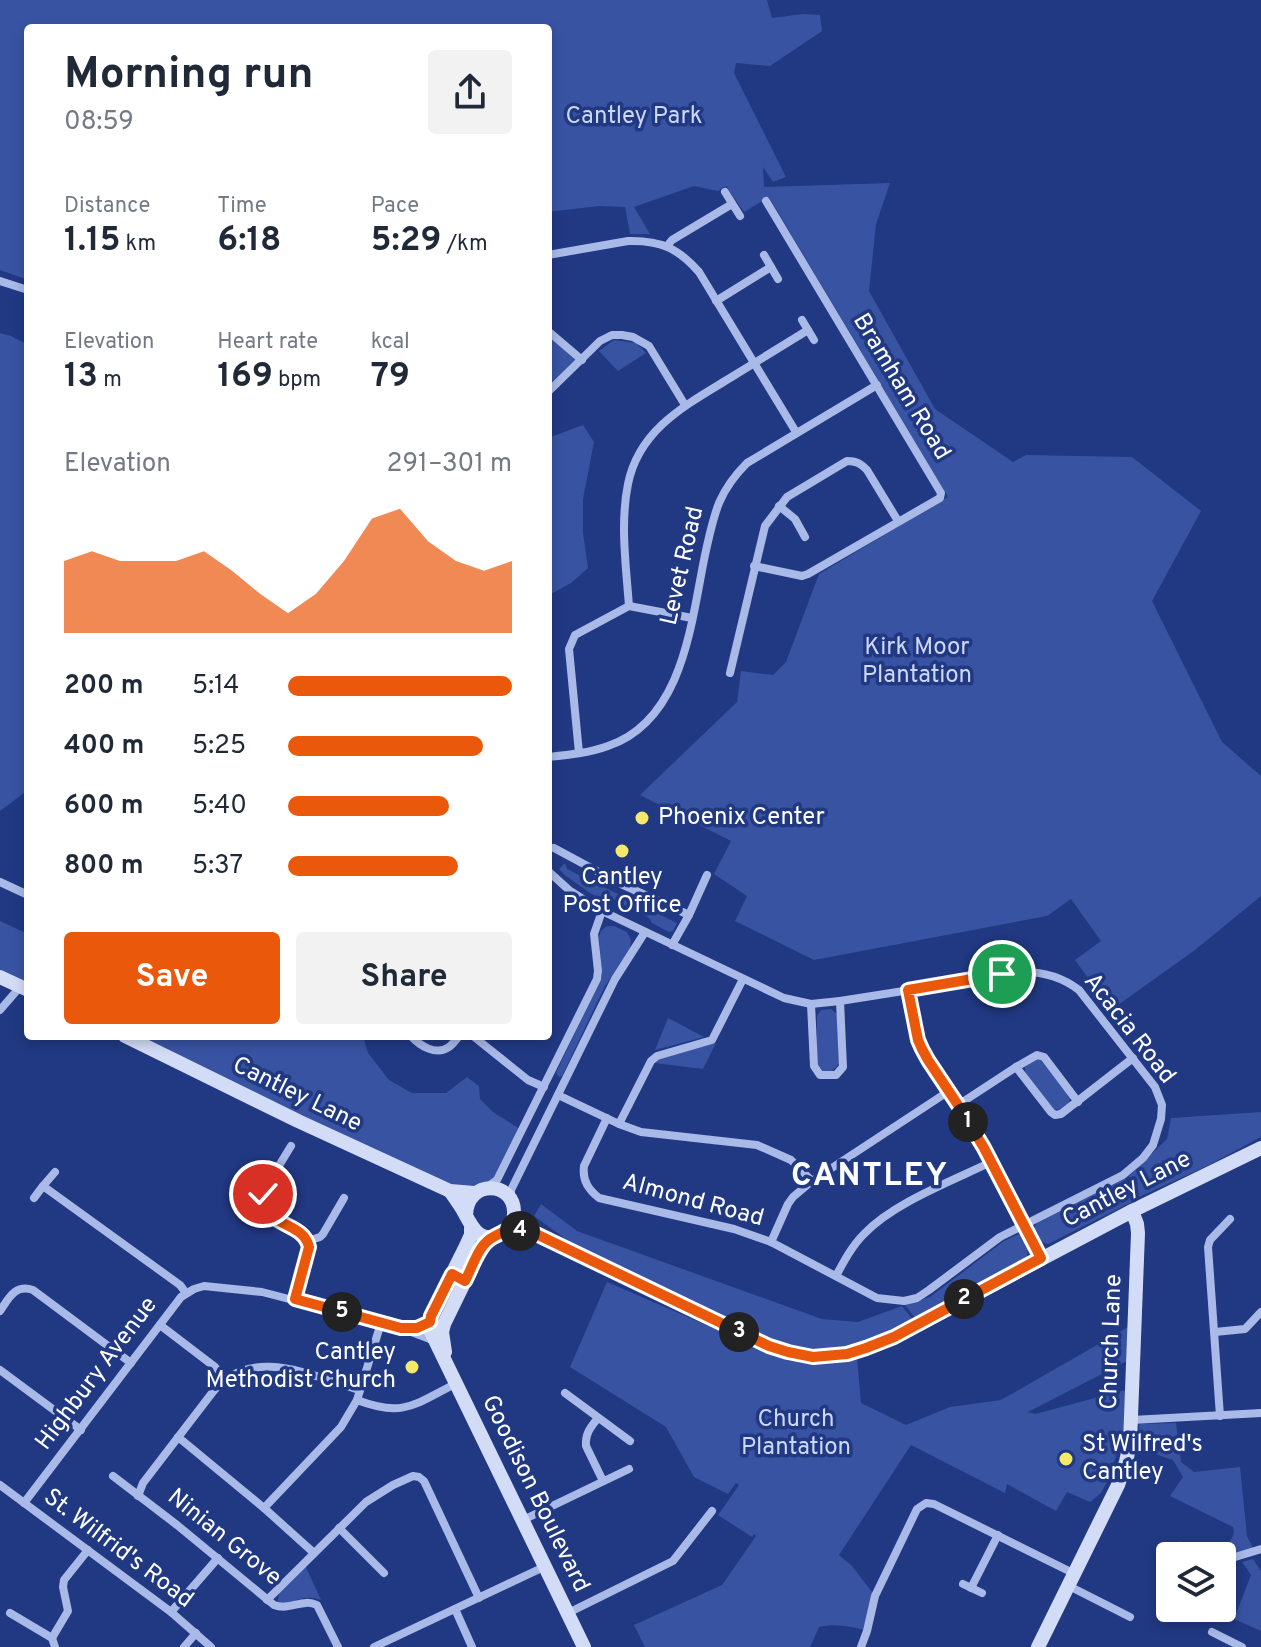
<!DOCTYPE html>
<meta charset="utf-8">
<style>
:root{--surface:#fff;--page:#f2f2f3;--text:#1f2937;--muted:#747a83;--accent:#ea580c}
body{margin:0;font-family:Overpass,sans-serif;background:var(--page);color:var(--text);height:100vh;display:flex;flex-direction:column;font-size:30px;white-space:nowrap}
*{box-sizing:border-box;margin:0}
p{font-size:26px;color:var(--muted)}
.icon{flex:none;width:44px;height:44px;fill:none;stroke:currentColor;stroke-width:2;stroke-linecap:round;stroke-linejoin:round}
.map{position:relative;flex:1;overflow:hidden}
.details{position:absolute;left:24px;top:24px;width:528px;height:1016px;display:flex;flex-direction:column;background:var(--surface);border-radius:8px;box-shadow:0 4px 12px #0003}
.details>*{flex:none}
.buttons{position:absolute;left:1156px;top:1542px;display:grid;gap:16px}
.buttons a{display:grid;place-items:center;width:80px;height:80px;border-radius:8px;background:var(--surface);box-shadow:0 4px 12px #0003;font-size:40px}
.pin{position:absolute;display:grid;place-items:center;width:68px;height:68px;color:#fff;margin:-34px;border:4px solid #fff;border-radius:50%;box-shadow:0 2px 8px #0007}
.km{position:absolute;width:40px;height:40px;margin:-20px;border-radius:50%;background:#222;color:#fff;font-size:22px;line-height:40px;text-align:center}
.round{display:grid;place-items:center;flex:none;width:84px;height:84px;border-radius:8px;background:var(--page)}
.overview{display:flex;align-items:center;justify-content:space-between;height:136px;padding:0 40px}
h1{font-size:44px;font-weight:700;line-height:60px}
.metrics{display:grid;grid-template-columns:repeat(3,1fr);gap:12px;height:136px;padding:8px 40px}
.metrics div{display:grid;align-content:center}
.metrics b{font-size:34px;font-weight:700}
.metrics small{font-size:22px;font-weight:400}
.metrics p{font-size:22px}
.chart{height:224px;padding:16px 40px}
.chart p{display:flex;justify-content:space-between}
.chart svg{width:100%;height:144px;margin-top:8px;fill:var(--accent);opacity:.7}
.action{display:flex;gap:16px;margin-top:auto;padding:16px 40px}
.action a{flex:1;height:92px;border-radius:8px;background:var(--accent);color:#fff;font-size:32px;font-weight:700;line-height:92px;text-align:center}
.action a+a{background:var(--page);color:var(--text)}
ul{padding:0 40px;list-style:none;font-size:26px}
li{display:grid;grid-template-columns:128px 96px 1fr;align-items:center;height:60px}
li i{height:20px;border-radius:10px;background:var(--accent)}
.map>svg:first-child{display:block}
.green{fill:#3853a2}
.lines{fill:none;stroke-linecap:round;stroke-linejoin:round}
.street{stroke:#a9b9e8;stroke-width:8}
.secondary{stroke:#d3dcf7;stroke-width:14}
.route-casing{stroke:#fff;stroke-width:16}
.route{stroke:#ea580c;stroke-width:10}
.poi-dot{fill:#f5e86a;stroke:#213983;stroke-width:3}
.labels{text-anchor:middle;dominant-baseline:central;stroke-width:7;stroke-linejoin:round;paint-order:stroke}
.park-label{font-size:24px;fill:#cdd7f6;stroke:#213983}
.street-label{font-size:24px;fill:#fff;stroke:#213983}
.poi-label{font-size:24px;fill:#fff;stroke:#213983;text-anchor:start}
.district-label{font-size:32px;font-weight:bold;letter-spacing:2px;fill:#fff;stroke:#213983}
</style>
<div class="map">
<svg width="1261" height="1647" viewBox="0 0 1261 1647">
<rect width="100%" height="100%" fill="#213983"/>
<g class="green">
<path d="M0 0H767L772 18 803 14 820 15 822 31 770 66 736 63 734 73 786 177 773 182 763 167 764 187 890 183 876 224 869 291 935 409 1013 462 1026 455 1132 457 1201 511 1152 601 1222 742 1261 776V896L1195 950 1111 1010 1075 960 1101 941 1071 899 1047 916 814 960 735 921 747 896 714 874 731 841 640 795 737 702 741 671 773 675 786 662 819 574 948 497 769 197 744 212 726 186 718 191 694 186 634 207 650 234H630L625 207 599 206 548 212V28H28V280L0 270Z"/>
<path d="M0 333 11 336 28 345V790L0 811Z"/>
<path d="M555 337 582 360 548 392V345Z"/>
<path d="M614 340 636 343 646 353 618 371 599 351Z"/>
<path d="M583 425 594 442 583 499V533L588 568 571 583 551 594 548 598V438Z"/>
<path d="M565 863 567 869 677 923 673 931 669 932 652 923 649 918 613 899 603 900 590 893 566 876 559 869Z"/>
<path d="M0 921 28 934V989L0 976Z"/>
<path d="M607 926H614L627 932 631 940 630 949 605 986 562 1076 559 1077 556 1073 602 976 599 936 601 931Z"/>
<path d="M831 1009 837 1014 839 1064 832 1071H821L817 1065V1016L821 1010Z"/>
<path d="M668 1018 704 1037 655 1050Z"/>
<path d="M125 1036H247L256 1040 261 1036H363L368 1053 389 1080 412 1093H446L467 1077 479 1086 480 1099 493 1112 523 1131 497 1180 450 1191Z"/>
<path d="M716 1043 703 1069 655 1063 659 1059Z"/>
<path d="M1035 1059H1040L1070 1097 1069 1103 1060 1110 1053 1109 1025 1074V1065Z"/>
<path d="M1261 1112V1137L1207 1166 1137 1198 1129 1176 1167 1139 1171 1118Z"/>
<path d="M1125 1178 1134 1201 1048 1244 1041 1242 1033 1229 1037 1223Z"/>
<path d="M541 1204 577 1231 822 1319 858 1322 902 1306 913 1320 859 1345 833 1351 808 1350 781 1344 635 1275 567 1240 534 1216Z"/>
<path d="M1019 1234 1028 1247 1027 1258 915 1318 905 1305 930 1297 1004 1241Z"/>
<path d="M607 1282 785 1359 828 1363 857 1358 861 1403 906 1425 950 1407 1001 1400 1130 1326 1129 1360 1028 1412 1035 1414 1125 1390V1427L1109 1479 1101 1493 1090 1502 1067 1492 1056 1511 1007 1484 1005 1493 911 1445 839 1555 852 1566 875 1596 867 1631C851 1626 836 1623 819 1627L810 1647H645L634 1625 722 1585 756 1536 754 1534 752 1537 718 1515 739 1485 736 1483 728 1494 694 1477 666 1427 570 1367Z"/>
<path d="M1176 1423 1181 1462 1194 1472 1240 1467 1247 1536 1253 1548 1223 1557 1234 1533 1233 1527 1170 1496 1183 1477 1173 1460 1140 1449 1139 1424Z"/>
<path d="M1253 1559 1261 1571V1631L1234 1619 1251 1575 1242 1562Z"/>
<path d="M305 1565 321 1600C306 1594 296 1601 282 1604L278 1601 279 1593Z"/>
</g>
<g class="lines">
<g class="street">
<path d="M725 192 740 216"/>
<path d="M667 246 672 240 732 204"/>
<path d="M548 255 628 241C660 240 678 248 699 272L796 432"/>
<path d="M764 255 778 279"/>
<path d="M0 281 28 290"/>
<path d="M716 301 771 267"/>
<path d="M802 320 814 340"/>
<path d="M548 331 582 360"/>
<path d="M548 392 600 341 612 335H622L633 337 649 346 685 405"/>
<path d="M779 506 795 519 805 537"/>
<path d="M754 566 802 576 808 574 940 498 941 493 766 201"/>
<path d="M629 606C626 566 620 523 628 484 639 429 686 405 730 378 756 362 782 346 808 330"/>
<path d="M730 673 765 526 787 497 847 461C856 461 860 463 867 470L898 521"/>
<path d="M579 753 569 649 575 635 629 606 692 618"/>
<path d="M548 757C568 755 589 753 608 746 684 720 691 622 705 555 714 515 717 493 747 463L877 385"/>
<path d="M554 848 621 884 689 915"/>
<path d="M548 871 569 890 602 911 784 998 811 1004 840 1001 1024 972C1045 972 1062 977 1079 990L1155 1087 1162 1105 1161 1119 1153 1145 1143 1158 1123 1175 1000 1237 929 1290 917 1298 904 1301 877 1298 771 1242 734 1229 599 1198C589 1190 582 1181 584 1166L607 1118"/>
<path d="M0 882 28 895"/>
<path d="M672 945 689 915 707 875"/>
<path d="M908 990 918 1040 922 1049 928 1060 958 1105 984 1148 1041 1258"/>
<path d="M811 1004 814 1066 820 1075H836L843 1067 840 1001"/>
<path d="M0 1010 20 987"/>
<path d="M411 1036C420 1046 436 1056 449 1047 453 1044 456 1040 459 1036"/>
<path d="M473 1036 528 1080 544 1087"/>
<path d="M1016 1067 1051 1112 1055 1115 1061 1114 1133 1058"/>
<path d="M558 1095 619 1124 641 1132 757 1145 791 1160 812 1181"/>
<path d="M958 1105 1016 1067 1037 1055 1044 1057 1078 1102"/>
<path d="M619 1124 651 1061 657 1056 712 1040 743 979"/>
<path d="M291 1146 266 1187C250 1224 303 1220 309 1247L295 1299"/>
<path d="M55 1172 43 1186 180 1285 186 1293"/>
<path d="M487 1187 497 1180 597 979 598 971 594 934 602 911"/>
<path d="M34 1198 43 1186"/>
<path d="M511 1198V1190L615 979 645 932"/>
<path d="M308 1241 320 1237 323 1234 344 1198"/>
<path d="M771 1242 788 1204 793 1197 812 1181 949 1091"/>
<path d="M836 1276C844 1261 852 1246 864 1234 893 1203 952 1181 991 1162"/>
<path d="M0 1311C9 1298 15 1284 33 1290L131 1363"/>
<path d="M160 1325 215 1367 225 1379"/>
<path d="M1215 1332 1245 1329 1261 1312"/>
<path d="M0 1370 81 1430"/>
<path d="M565 1393 630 1441"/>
<path d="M357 1400C404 1418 415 1404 457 1383"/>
<path d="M1220 1416 1208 1247 1210 1240 1230 1219"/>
<path d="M598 1418C591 1427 585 1433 586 1446L603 1481"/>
<path d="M1132 1420 1261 1413"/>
<path d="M178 1437 264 1508 314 1553"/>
<path d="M113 1476 177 1525 274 1605C290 1611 302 1598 317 1605L338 1647"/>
<path d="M0 1485 171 1612 211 1647"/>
<path d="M138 1496 143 1483 212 1393C250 1344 312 1376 360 1390"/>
<path d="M24 1503 181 1297 194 1289 204 1286 262 1292 401 1328 435 1341"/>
<path d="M264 1508 341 1427 357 1400 381 1323"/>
<path d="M523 1520 629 1469"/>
<path d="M339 1528 384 1573"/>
<path d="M1180 1546 1200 1556"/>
<path d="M1222 1561 1261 1549"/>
<path d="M963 1584 982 1593"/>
<path d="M1069 1586 1130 1617"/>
<path d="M971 1588 998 1535"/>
<path d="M267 1600 366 1502 393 1485 413 1476 419 1477 424 1481 479 1598"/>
<path d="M455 1609 472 1647"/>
<path d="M171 1612 218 1558"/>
<path d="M10 1613 52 1638 55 1647"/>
<path d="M568 1613 673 1561 712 1511"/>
<path d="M1212 1632 1242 1647"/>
<path d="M52 1638 68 1611 63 1587 64 1580 88 1550"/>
<path d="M184 1647 196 1633"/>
<path d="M374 1647 546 1566"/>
<path d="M861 1647 867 1631 875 1596 917 1509 926 1503 934 1504 1075 1574"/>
</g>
<g class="secondary">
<path d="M0 977 28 990"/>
<path d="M125 1036 298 1121 450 1191 474 1193"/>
<path d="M450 1191C455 1198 460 1205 464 1212 472 1227 480 1245 501 1234 509 1230 514 1222 514 1214 516 1181 467 1178 466 1215"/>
<path d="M471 1228V1235L466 1246 431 1316V1332L584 1647"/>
<path d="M508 1229 532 1232 769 1346 788 1352 813 1357 829 1356 847 1354 894 1337 1132 1211 1261 1148"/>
<path d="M445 1352 442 1332 444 1324 483 1244 493 1237"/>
<path d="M1038 1647 1118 1485 1126 1462 1130 1443 1138 1233 1137 1224 1132 1211"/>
</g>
</g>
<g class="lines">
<defs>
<path id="route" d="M263 1194C263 1229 303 1220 309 1247L295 1299 401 1328H417L430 1322 431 1316 452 1274 465 1281C472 1268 478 1247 490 1239 496 1235 502 1233 508 1229L532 1232 769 1346 788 1352 813 1357 847 1354 866 1348 894 1337 1041 1258 984 1148 958 1105 928 1060 922 1049 918 1040 908 990 1002 974"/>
</defs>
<use href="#route" class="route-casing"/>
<use href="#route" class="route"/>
</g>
<g class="poi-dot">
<circle cx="642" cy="818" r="8"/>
<circle cx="622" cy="851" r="8"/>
<circle cx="412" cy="1367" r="8"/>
<circle cx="1066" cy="1459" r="8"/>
</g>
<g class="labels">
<g class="park-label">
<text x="634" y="117">Cantley Park</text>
<text x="917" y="648">Kirk Moor<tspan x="917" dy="28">Plantation</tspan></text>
<text x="796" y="1420">Church<tspan x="796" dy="28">Plantation</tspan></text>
</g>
<g class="street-label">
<text transform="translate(901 387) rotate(59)">Bramham Road</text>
<text transform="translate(683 566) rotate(-77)">Levet Road</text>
<text transform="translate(1129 1029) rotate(52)">Acacia Road</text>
<text transform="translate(297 1095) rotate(26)">Cantley Lane</text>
<text transform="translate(1127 1190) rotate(-27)">Cantley Lane</text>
<text transform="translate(693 1201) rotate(15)">Almond Road</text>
<text transform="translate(1112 1342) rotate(-88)">Church Lane</text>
<text transform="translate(97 1374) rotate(-53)">Highbury Avenue</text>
<text transform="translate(535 1494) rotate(64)">Goodison Boulevard</text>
<text transform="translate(224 1538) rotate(39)">Ninian Grove</text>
<text transform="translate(118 1549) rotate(37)">St. Wilfrid's Road</text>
</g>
<g class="poi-label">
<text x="658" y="818">Phoenix Center</text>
<text x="622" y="878" text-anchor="middle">Cantley<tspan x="622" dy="28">Post Office</tspan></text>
<text x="396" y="1353" text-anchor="end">Cantley<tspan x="396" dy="28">Methodist Church</tspan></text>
<text x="1082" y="1445">St Wilfred's<tspan x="1082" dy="28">Cantley</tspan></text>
</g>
<g class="district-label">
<text x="870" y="1177">CANTLEY</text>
</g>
</g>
</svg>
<div class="buttons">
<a><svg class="icon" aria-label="layers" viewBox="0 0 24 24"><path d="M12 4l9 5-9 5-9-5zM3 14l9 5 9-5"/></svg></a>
</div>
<div class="pin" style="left:1002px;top:974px;background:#1e9e55"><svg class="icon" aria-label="arrive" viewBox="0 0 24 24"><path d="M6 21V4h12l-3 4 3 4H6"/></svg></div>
<div class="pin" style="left:263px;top:1194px;background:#d93025"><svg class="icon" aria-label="check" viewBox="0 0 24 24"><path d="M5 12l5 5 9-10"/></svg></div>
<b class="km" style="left:968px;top:1122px">1</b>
<b class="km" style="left:964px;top:1299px">2</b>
<b class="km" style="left:739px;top:1332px">3</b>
<b class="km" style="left:520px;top:1231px">4</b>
<b class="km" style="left:342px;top:1312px">5</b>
<section class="details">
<div class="overview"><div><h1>Morning run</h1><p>08:59</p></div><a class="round"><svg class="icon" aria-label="share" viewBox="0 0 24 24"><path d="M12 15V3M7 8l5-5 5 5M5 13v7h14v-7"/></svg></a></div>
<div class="metrics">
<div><p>Distance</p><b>1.15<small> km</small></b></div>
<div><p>Time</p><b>6:18</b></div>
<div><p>Pace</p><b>5:29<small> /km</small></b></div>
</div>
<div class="metrics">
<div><p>Elevation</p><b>13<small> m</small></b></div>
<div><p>Heart rate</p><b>169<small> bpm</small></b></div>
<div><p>kcal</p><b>79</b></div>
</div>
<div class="chart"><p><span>Elevation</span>291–301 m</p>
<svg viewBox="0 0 160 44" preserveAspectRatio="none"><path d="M0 44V22L10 19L20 22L30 22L40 22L50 19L60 25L70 32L80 38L90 32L100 22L110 9L120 6L130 16L140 22L150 25L160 22V44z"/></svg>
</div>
<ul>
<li><b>200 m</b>5:14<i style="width:100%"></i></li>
<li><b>400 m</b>5:25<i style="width:87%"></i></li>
<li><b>600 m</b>5:40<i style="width:72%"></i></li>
<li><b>800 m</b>5:37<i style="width:76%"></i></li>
</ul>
<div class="action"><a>Save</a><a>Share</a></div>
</section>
</div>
